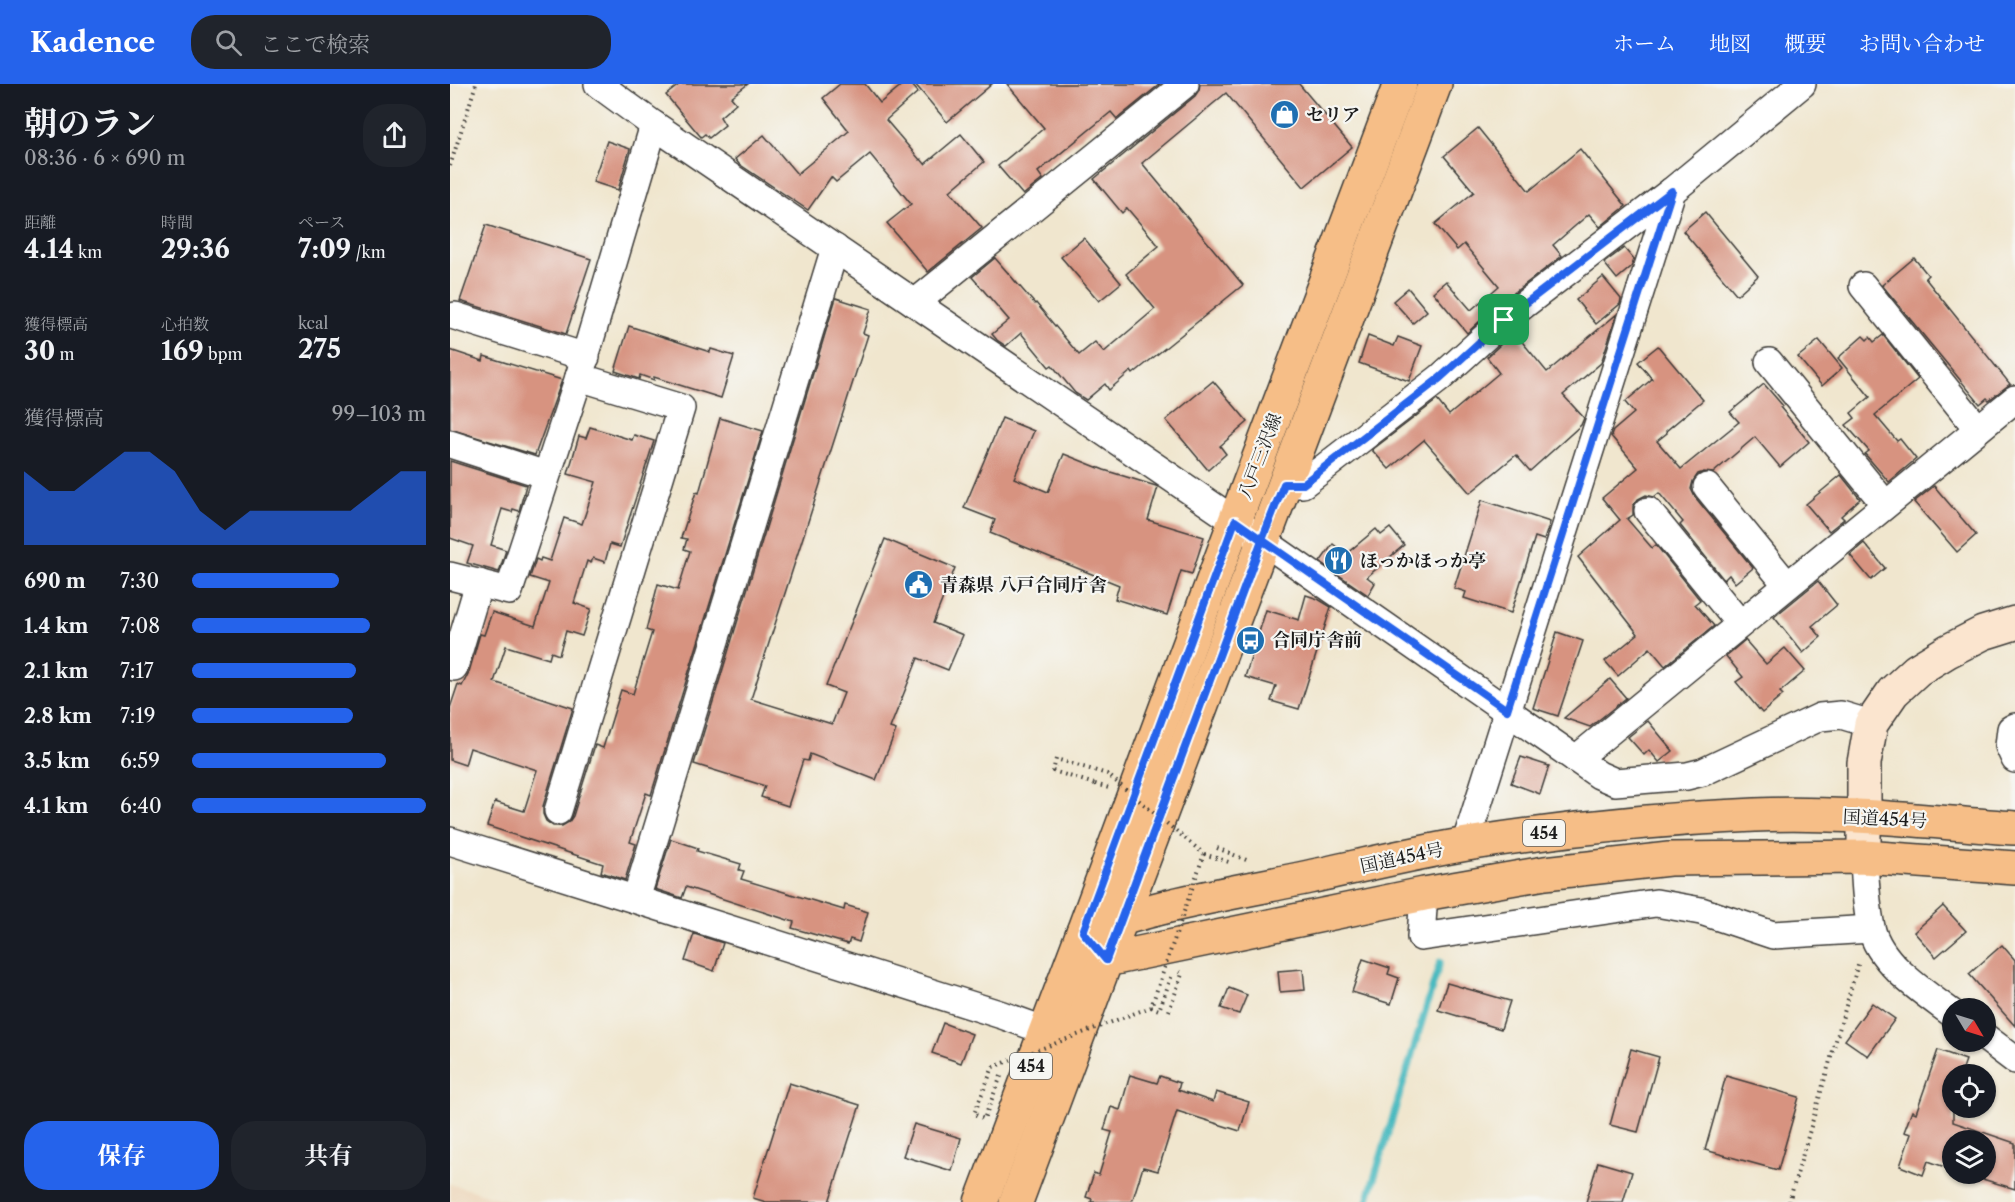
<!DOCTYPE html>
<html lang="ja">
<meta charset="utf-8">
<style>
:root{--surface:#171b24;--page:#20242c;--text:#f1f3f6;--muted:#9ea1a6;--accent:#2563eb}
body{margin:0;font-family:"Libre Caslon Text","Noto Serif JP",serif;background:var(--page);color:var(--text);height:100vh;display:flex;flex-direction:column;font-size:22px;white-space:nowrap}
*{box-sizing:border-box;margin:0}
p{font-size:20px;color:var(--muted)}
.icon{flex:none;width:33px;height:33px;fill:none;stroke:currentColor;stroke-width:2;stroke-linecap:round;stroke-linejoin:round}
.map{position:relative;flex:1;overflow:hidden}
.side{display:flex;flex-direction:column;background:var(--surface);width:450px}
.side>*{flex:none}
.needle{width:39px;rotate:128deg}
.fabs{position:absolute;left:1492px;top:914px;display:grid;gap:12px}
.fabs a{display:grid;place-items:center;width:54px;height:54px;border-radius:50%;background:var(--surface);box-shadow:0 2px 4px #0004;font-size:30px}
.pin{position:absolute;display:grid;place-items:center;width:51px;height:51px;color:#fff;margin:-26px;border-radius:12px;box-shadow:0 3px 9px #0006}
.round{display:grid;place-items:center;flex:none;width:63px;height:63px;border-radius:24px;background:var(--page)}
.headline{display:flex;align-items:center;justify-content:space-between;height:102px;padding:0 24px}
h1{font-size:33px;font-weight:700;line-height:45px}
.stats{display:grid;grid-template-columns:repeat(3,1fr);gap:9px;height:102px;padding:6px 24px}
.stats div{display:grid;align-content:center}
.stats b{font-size:26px;font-weight:700}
.stats small{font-size:16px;font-weight:400}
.stats p{font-size:16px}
.chart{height:168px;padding:12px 24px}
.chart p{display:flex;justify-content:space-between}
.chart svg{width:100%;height:108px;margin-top:6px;fill:var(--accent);opacity:.7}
.primary-button{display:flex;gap:12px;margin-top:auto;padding:12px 24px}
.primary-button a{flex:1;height:69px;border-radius:24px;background:var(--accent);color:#fff;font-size:24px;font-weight:700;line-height:69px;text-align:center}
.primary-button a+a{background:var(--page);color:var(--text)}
ul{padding:0 24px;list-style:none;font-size:20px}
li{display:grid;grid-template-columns:96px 72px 1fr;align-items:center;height:45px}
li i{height:15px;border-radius:8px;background:var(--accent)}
header{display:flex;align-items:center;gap:36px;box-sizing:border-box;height:84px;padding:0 30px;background:var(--accent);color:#fff}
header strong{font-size:28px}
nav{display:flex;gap:33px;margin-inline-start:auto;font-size:21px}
.search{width:420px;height:54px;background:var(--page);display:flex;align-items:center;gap:15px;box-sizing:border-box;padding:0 21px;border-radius:24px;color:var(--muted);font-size:22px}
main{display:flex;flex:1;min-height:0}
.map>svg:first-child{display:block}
.built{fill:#edd7bb}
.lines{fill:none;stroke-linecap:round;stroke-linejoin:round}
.stream{stroke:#4abac0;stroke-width:7}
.building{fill:#d79380}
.street-casing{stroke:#3c3a37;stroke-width:30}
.secondary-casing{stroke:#3c3a37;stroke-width:36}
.primary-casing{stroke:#3c3a37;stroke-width:36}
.highway-casing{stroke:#3c3a37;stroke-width:36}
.path{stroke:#3c3a37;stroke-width:4;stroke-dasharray:1.5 4.5;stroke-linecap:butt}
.street{stroke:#fff;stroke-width:27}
.secondary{stroke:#fbe5cf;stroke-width:33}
.primary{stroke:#f6be87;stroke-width:33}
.highway{stroke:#f6be87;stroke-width:33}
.path-bridge{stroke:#3c3a37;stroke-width:4;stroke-dasharray:1.5 4.5;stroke-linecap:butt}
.route-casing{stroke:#fff;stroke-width:12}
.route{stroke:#2563eb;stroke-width:8}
.labels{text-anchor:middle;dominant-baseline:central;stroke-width:4.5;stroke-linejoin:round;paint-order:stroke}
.shield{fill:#f6f6f2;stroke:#5d5d5c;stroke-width:1.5}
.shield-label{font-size:16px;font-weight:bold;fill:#1c1c1c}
.poi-label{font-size:18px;font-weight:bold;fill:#1c1c1c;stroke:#f6f6f2;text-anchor:start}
.street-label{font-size:18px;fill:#1c1c1c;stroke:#f6f6f2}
</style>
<header>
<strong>Kadence</strong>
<div class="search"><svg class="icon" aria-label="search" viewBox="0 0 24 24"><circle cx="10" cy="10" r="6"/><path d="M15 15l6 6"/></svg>ここで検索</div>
<nav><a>ホーム</a><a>地図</a><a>概要</a><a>お問い合わせ</a></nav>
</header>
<main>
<section class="side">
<div class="headline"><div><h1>朝のラン</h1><p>08:36 · 6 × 690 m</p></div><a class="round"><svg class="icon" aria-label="share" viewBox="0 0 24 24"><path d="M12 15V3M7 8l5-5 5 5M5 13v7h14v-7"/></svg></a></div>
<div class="stats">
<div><p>距離</p><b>4.14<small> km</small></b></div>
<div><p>時間</p><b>29:36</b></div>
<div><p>ペース</p><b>7:09<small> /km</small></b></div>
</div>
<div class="stats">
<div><p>獲得標高</p><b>30<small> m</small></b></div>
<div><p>心拍数</p><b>169<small> bpm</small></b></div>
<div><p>kcal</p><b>275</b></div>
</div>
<div class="chart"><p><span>獲得標高</span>99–103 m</p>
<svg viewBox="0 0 160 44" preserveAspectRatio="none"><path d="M0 44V14L10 22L20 22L30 14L40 6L50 6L60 14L70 30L80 38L90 30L100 30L110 30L120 30L130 30L140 22L150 14L160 14V44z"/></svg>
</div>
<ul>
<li><b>690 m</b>7:30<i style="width:63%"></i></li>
<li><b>1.4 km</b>7:08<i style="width:76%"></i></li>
<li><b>2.1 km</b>7:17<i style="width:70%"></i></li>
<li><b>2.8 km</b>7:19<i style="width:69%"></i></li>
<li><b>3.5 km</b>6:59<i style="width:83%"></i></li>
<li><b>4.1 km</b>6:40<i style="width:100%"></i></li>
</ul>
<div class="primary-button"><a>保存</a><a>共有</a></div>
</section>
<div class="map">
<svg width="1565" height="1118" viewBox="0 0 1565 1118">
<rect width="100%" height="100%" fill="#f6f6f2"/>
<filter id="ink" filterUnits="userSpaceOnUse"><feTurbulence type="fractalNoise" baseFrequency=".0167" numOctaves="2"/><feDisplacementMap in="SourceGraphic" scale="12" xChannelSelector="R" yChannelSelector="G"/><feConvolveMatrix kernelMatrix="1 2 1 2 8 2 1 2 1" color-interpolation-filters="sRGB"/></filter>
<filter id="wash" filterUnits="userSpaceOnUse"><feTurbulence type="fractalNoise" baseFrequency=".008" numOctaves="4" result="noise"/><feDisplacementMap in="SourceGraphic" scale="24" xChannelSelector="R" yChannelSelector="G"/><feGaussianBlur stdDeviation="1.35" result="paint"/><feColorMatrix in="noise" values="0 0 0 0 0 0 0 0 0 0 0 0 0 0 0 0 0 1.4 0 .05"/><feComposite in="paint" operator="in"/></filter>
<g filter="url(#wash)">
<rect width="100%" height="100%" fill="#f0e6ce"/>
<path class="built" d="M0 1100 61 1118H0Z"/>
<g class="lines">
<path class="stream" d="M917 1118 990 878"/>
</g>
<g id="blocks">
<g class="building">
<path d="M230 0H298L281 13 286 19 270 33 275 41 259 54 255 50 251 53 216 11Z"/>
<path d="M390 0H415L430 19 453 0H461L468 8 436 36 470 76 471 75 475 80 511 50 534 78 500 107 532 144 478 188 437 139 461 120 420 70 386 98 381 93 358 126 289 80 285 75 314 51 347 90 399 47 373 14Z"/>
<path d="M465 0H542L497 38Z"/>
<path d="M557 0H710L667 35 661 28 588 88 593 95 573 111 548 82 594 44Z"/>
<path d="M750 0H849L902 63 854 103 776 9 692 79 793 201 683 290 681 287 659 306 655 300 636 316 625 309 602 281 599 283 571 249 556 262 547 256 542 250 559 236 522 193 545 174 585 220 586 219 629 271 645 258 654 268 705 225 676 190 709 162 677 124 672 129 644 95 745 12 749 6Z"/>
<path d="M1028 44 1079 107 1130 65 1176 122 1150 143 1139 130 1103 161 1112 172 1044 224 1017 249 983 208 996 197 1021 226 1049 202 1014 160 1007 166 985 140 1024 108 994 72Z"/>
<path d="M157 57 180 65 168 106 143 98Z"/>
<path d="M1255 128 1308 192 1287 211 1233 147Z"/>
<path d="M36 141 141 175 116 250 10 217Z"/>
<path d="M634 154 671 199 649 217 611 173Z"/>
<path d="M1174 164 1184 176 1181 183 1167 195 1154 179Z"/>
<path d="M1464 174 1478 191 1475 194 1560 300 1539 316 1537 314 1530 320 1432 201Z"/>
<path d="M1153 193 1171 215 1170 220 1146 240 1126 216Z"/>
<path d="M958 204 977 227 963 239 943 217Z"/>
<path d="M386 214 421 225 413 249 418 251 301 615 382 640 394 609 376 602 435 455 505 484 483 539 513 551 498 586 468 574 440 644 446 646 426 696 360 670 358 677 353 676 338 722 311 713 315 702 244 680Z"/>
<path d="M1167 230 1151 279 1113 311 1134 334 1131 341 1080 387 1066 371 1020 409 974 356 939 385 922 366 987 316 999 331 1049 289 1037 273 1064 248 1097 288Z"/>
<path d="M179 242 260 268 261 265 284 272 271 314 204 293V296L190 291 189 295 165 287Z"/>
<path d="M1433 251 1468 295 1425 331 1447 357 1450 355 1466 375 1439 398 1415 370 1419 367 1396 341 1405 334 1401 329 1420 313 1388 274 1413 252 1417 256 1420 253 1424 258Z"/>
<path d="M918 252 944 262 948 253 972 262 959 297 909 279Z"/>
<path d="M1369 256 1392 284 1372 302 1348 273Z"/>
<path d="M1208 262 1253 316 1216 347 1217 349 1207 357 1231 385 1289 338 1280 328 1314 300 1333 322 1330 323 1359 358 1330 383 1305 353 1263 389 1254 388 1248 390 1243 397 1241 405 1245 413 1303 484 1285 499 1279 491 1274 496 1230 441 1233 438 1209 409 1204 413 1196 411 1188 415 1183 422V431L1177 435 1202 464 1206 461 1250 516 1245 520 1264 542 1215 582 1200 564 1168 592 1155 577 1188 550 1128 473 1170 436 1152 414 1188 384 1161 352 1163 347 1184 329 1175 318 1202 295 1188 278Z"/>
<path d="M0 266 33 277 34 272 112 296 85 371 0 345Z"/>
<path d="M763 297 798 338 770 362 776 370 758 386 716 336Z"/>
<path d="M270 334 313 347 201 711 196 709 180 758 186 760 175 796 151 788 153 780 37 742 45 718 74 727 87 686 20 664 15 681 0 676V624L8 600 12 602 19 588 30 550 34 551 42 528 85 542 99 499 80 493 86 475 90 477 91 474 100 477 114 434 132 440 146 398 118 390 129 352 136 354 140 343 182 356 184 351 204 357 170 463 160 460 155 478 143 474 141 479 137 477 124 519 141 525 132 552 116 547 109 571 101 568 99 575 56 562 44 598 123 624 93 722V730L96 737 103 742H112L119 738 123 732 145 661 153 664 171 606 183 610 202 548 196 546 208 500 228 506 240 467 234 465 237 455 231 454 246 408 249 409Z"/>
<path d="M552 334 584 347 564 394 598 408 614 370 654 386 706 402 708 403 698 436 754 453 742 490 731 487 717 531 665 515 669 501 540 449 545 436 514 424Z"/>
<path d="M0 377 76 401 69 427 63 425 62 428 52 425 41 461 56 466 49 488 17 479 23 462 0 454Z"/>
<path d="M1391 391 1410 415 1391 432 1394 435 1379 447 1356 420Z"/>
<path d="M1484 402 1526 451 1507 468 1464 418Z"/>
<path d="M1032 416 1100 438 1094 456 1085 453 1061 529 1014 514 1016 508 1004 504Z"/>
<path d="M940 444 954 461 917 493 925 499 918 511 870 478 883 460 896 470 926 445 931 451Z"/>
<path d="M1414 459 1435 484 1421 496 1400 471Z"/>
<path d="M1368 497 1387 521 1362 542 1371 553 1353 569 1324 533Z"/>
<path d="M856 511 868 515 881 523 849 625 821 617 826 602 795 593 816 526 849 536Z"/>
<path d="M1107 548 1133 557 1108 632 1083 624Z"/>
<path d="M1295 556 1316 580 1335 564 1355 587 1330 608 1333 611 1312 629 1286 598 1293 593 1276 572Z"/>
<path d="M1160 595 1176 614 1140 643 1114 634Z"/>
<path d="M1198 637 1223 667 1209 678 1199 666 1194 671 1178 653Z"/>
<path d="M1071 673 1099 682 1090 710 1061 699Z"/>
<path d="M221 755 248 764 247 767 291 780 289 786 294 787 291 795 394 826 395 821 418 828 409 858 400 855 398 860 342 844 344 838 236 803 232 814 205 805Z"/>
<path d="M1493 822 1516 847 1486 873 1464 848Z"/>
<path d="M244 850 273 859 264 887 235 877Z"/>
<path d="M1552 861 1565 876V942L1519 890Z"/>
<path d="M913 875 940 884 938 890 949 894 941 920 902 908Z"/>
<path d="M853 885 855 906 830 908 828 887Z"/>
<path d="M997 899 1060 917 1051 945 988 926Z"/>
<path d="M779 904 797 911 789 930 771 924Z"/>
<path d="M1422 919 1445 935 1418 972 1395 956Z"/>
<path d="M493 939 522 950 511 979 482 969Z"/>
<path d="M1181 965 1209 973 1188 1048 1160 1041Z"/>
<path d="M1488 966 1516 976 1511 990H1503V1038L1565 1059V1105L1513 1089H1536V1056H1503V1086L1478 1077 1473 1091 1450 1082 1461 1050 1454 1048 1462 1027 1466 1029Z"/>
<path d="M680 991 707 999 710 992 730 999 728 1006 763 1018 766 1008 799 1018 790 1047 727 1027 708 1087 693 1083 682 1118H641L642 1115 636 1113 644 1089 649 1091 662 1048 654 1046 661 1023 670 1026Z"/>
<path d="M1276 992 1349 1013 1328 1086 1255 1066Z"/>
<path d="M339 999 410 1021 379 1118H316L303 1114Z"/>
<path d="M464 1040 511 1054 502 1087 453 1072Z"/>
<path d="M1148 1078 1182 1088 1173 1118H1136Z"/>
</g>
</g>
</g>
<g filter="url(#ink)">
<use href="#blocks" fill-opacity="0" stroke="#3c3a37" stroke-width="1.5"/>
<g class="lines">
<defs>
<g id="street">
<path d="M148 0 204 41 773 429 1149 691 1165 698 1237 692 1253 688 1370 633 1391 631 1421 640"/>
<path d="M1413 202 1528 345"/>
<path d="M465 219 735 0"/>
<path d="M5 232 136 273"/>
<path d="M1319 278 1435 420"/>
<path d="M0 360 96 391"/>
<path d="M834 400H853L990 294 1054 236 1222 107"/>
<path d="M1257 403 1337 501"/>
<path d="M1198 427 1290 540"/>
<path d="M0 492 59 507 129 293 204 41"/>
<path d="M0 582 4 583 29 499"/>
<path d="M1565 643 1561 645 1559 662 1565 675"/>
<path d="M1126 675 1565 315"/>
<path d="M108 727 231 324 129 293"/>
<path d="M0 757 552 931 613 953"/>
<path d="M1015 761 1222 107 1352 0"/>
<path d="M1414 773C1415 797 1416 820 1421 843 1429 880 1475 909 1503 930"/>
<path d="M974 810 971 853 1206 819 1251 827 1323 851 1421 845"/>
<path d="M186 815 385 164"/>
<path d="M1536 954 1565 976"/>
</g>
<path id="secondary" d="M1414 773V679L1421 640 1443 608 1467 586 1498 567 1533 549 1565 539"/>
<g id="primary">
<path d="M663 857 985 0"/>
<path d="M649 867 633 848 785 437 950 0"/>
</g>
<g id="highway">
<path d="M531 1118 633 848C707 820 783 809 859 793 911 782 964 769 1017 760 1112 745 1208 735 1305 731 1391 727 1479 738 1565 744"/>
<path d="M566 1118 656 876 974 810 1095 789 1219 775 1414 773 1565 784"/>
</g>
</defs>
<use href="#street" class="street-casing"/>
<use href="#secondary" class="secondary-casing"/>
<use href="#primary" class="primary-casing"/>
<use href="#highway" class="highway-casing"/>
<g class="path">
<path d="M0 82 26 0"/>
<path d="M645 700 659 704"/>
<path d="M767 764 799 777"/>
<path d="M754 770 782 779"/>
<path d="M701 923 709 926 722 891"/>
<path d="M719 927 732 890 729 888"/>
<path d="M1339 1118 1409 877"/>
</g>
<use href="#street" class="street"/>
<use href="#secondary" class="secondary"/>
<use href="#primary" class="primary"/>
<use href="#highway" class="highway"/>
<path class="path-bridge" d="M551 992 534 1035 524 1030 543 983 701 923 754 770 657 690 606 675 603 687 645 700"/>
</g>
</g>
<g class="lines" filter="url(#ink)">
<defs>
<path id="route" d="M1054 236 990 294 853 400H834L812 456 672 833 656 876 633 848 785 437 812 456 1057 626 1222 107 1054 236"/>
</defs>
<use href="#route" class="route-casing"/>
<use href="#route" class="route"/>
</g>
<defs>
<symbol id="shop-disc" viewBox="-11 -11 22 22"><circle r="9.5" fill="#1f6fb2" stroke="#f6f6f2"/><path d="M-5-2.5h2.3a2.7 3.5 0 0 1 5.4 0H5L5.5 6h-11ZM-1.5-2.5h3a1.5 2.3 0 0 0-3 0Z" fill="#fff"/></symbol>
<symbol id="restaurant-disc" viewBox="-11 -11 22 22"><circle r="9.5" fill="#1f6fb2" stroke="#f6f6f2"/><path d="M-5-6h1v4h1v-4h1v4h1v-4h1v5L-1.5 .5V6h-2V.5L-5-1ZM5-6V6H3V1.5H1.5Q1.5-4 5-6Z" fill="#fff"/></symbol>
<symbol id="civic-disc" viewBox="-11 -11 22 22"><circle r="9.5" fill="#1f6fb2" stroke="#f6f6f2"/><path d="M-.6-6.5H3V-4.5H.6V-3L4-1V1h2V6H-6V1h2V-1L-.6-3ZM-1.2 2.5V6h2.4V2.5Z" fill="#fff"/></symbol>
<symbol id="bus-disc" viewBox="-11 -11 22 22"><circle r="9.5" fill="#1f6fb2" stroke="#f6f6f2"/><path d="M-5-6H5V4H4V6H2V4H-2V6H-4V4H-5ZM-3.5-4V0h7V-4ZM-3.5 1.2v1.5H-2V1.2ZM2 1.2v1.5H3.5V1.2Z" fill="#fff"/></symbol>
</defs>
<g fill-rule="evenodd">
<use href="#shop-disc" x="818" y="14" width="33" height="33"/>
<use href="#restaurant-disc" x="872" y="460" width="33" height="33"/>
<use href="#civic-disc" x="452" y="484" width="33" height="33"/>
<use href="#bus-disc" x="784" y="540" width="33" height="33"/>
</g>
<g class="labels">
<g class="shield">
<rect x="1073" y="736" width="42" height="26" rx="4.5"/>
<rect x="560" y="969" width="42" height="26" rx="4.5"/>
</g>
<g class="shield-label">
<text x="1094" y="749">454</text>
<text x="581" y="982">454</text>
</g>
<g class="poi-label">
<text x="856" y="31">セリア</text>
<text x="910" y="477">ほっかほっか亭</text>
<text x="490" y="501">青森県 八戸合同庁舎</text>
<text x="822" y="556">合同庁舎前</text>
</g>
<g class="street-label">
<text transform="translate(810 372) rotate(-69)">八戸三沢線</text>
<text transform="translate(1435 735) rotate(3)">国道454号</text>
<text transform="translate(952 774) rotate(-12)">国道454号</text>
</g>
</g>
</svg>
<div class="fabs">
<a><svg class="needle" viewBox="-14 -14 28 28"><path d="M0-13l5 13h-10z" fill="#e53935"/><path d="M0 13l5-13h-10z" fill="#9ea1a6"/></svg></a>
<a><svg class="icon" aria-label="locate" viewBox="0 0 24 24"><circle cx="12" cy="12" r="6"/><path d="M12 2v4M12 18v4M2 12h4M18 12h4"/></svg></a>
<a><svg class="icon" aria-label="layers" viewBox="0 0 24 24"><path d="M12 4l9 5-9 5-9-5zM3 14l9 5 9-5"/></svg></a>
</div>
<div class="pin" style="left:1054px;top:236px;background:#1e9e55"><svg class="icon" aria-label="arrive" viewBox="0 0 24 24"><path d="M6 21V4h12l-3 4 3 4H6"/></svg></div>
</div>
</main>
